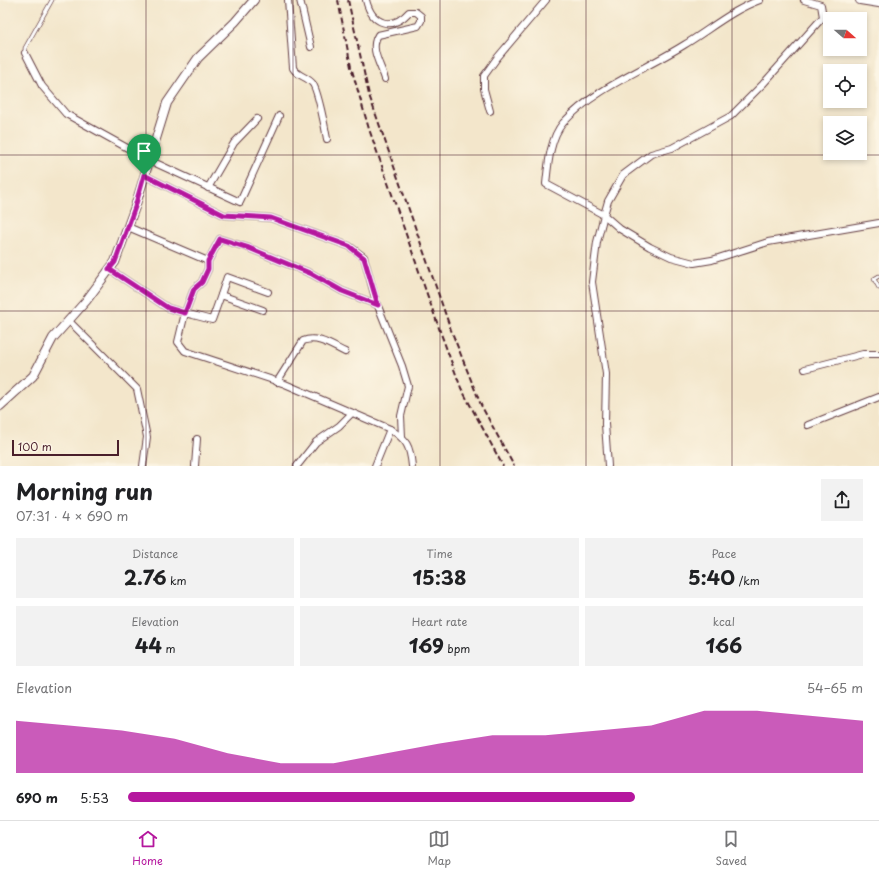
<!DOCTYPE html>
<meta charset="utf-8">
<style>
:root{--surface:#fff;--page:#f2f2f2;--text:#202124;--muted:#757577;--line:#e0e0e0;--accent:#b5179e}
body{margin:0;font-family:"Playpen Sans",sans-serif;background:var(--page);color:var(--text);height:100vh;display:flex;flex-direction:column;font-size:15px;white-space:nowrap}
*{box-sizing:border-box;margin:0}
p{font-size:13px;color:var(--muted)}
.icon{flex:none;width:22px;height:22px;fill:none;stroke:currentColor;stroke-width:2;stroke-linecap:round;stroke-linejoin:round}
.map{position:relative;height:466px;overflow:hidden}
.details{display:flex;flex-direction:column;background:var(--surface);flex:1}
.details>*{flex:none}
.needle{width:26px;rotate:110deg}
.tools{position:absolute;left:823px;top:12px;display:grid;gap:8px}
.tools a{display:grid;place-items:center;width:44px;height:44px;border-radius:0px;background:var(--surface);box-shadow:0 2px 6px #0003;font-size:20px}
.scale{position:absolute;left:12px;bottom:10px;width:107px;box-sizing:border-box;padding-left:4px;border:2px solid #4a1f2b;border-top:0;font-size:11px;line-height:14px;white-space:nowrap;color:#4a1f2b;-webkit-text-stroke:3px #fcf5e5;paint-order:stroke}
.pin{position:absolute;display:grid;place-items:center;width:34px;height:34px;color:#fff;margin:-41px -17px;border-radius:50% 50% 50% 0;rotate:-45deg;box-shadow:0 0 4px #0007}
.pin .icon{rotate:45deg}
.round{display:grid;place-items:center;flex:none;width:42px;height:42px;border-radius:0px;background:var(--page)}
.headline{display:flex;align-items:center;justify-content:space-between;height:68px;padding:0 16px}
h1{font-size:22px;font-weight:700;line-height:30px}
.metrics{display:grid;grid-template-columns:repeat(3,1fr);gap:6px;height:68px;padding:4px 16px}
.metrics div{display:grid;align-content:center;border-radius:0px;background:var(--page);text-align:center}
.metrics b{font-size:20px;font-weight:700}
.metrics small{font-size:11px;font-weight:400}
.metrics p{font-size:11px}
.chart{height:112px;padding:8px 16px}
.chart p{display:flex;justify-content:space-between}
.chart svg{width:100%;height:72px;margin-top:4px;fill:var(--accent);opacity:.7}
ul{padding:0 16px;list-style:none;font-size:13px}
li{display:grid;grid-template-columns:64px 48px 1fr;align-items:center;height:30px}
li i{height:10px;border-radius:5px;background:var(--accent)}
.tabs{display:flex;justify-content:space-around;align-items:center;height:56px;border-top:1px solid var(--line);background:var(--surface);font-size:11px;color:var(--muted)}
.tabs a{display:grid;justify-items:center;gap:2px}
.tabs .current{color:var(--accent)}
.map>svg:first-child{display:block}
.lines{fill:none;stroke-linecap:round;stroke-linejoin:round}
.lane-casing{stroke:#633d43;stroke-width:4.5}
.street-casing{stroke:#633d43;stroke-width:8}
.secondary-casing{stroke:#633d43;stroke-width:10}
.lane{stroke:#fff;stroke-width:3}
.street{stroke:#fff;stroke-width:6}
.secondary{stroke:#fff;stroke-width:8}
.rail{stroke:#4a1f2b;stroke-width:2;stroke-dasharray:6 3;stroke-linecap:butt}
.route-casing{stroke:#fff;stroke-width:8}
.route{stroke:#b5179e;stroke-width:5}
.grid{fill:none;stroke:#4a1f2b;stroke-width:1;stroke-opacity:0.55}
</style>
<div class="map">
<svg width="879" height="466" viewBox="0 0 879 466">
<rect width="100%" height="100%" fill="#fcf5e5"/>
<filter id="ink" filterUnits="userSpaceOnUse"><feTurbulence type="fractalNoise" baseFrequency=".025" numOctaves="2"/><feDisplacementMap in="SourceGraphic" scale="8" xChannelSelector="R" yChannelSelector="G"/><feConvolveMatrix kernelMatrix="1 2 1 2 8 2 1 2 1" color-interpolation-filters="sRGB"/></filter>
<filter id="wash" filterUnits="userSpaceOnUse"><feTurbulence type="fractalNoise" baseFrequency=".012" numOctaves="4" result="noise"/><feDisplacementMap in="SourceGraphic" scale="16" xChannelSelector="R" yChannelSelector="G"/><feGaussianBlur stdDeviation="0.9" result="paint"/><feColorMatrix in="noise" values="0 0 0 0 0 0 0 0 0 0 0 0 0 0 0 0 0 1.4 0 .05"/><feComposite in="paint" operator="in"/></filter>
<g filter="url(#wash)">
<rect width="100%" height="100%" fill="#f3e6cb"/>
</g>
<g filter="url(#ink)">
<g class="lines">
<defs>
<g id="lane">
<path d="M25 53V48L52 0"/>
<path d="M879 276 874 279 879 288"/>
</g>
<g id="street">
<path d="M288 0 293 68C298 77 307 76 313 84 318 92 325 127 327 139"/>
<path d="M300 0 311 47"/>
<path d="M366 0C372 25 392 31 409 12H416L421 16V21L418 26 378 35C369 49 381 65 385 79"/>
<path d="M804 0 821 5 823 17 763 84 731 116 672 148 651 154 623 175 608 201 604 215 620 229 650 247 671 257 694 263 712 260 768 242 879 223"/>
<path d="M25 53 42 86 66 114 149 160 240 202 279 116"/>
<path d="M490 111 484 89V76L497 58 546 0"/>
<path d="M144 175 224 215 271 218 349 246 364 257 376 301 402 366 408 386 401 416 402 437"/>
<path d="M208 188 234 143 257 119"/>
<path d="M128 227 208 261 220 239 249 248 312 274 342 291 378 305"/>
<path d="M208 261V269L202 282 194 289 185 313 212 320 221 295 263 310"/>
<path d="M109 269 168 308 185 313 178 342 185 351 285 384 390 429C407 440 410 446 412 466"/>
<path d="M221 295 227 277 268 292"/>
<path d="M68 320 137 389 147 437 143 466"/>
<path d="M805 369 863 354H879"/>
<path d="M277 382 303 341C318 335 332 346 345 352"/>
<path d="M808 425 879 397"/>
<path d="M195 466 197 439"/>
<path d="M297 466 316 442 339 426 352 413"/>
<path d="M375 466 390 429"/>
<path d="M608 466 605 424 606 374 592 282 597 242 604 215 546 184C548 165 550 138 563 123 595 88 644 70 684 45 709 30 732 10 760 0"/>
</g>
<g id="secondary">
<path d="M860 0 879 3"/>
<path d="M0 406 33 376 53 338 86 301 115 262 135 207 167 103 198 58 235 22 254 0"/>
</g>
</defs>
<use href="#lane" class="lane-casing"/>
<use href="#street" class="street-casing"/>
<use href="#secondary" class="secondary-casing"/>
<use href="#lane" class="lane"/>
<use href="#street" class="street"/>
<use href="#secondary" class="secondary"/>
<g class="rail">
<path d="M338 0 351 67 369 129 440 331 461 388 503 466"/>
<path d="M348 0 369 95 451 330 481 405 514 466"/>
</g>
</g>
</g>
<g class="lines" filter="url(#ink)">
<defs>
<path id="route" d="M144 175 224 215 271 218 349 246 364 258 378 305 342 291 312 274 249 248 220 239 208 261V269L202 282 194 289 185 313 168 308 109 269 115 262 135 207Z"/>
</defs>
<use href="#route" class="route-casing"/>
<use href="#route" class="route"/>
</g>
<path class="grid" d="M146 0V466M293 0V466M440 0V466M586 0V466M732 0V466M0 155H879M0 311H879"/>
</svg>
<div class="tools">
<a><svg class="needle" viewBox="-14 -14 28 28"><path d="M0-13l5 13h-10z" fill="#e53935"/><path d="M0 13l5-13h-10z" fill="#757577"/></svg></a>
<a><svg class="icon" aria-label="locate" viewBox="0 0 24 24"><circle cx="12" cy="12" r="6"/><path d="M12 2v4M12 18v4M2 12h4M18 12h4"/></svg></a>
<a><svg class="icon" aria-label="layers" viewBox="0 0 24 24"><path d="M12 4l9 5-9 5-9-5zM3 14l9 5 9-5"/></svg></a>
</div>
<div class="scale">100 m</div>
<div class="pin" style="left:144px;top:175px;background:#1e9e55"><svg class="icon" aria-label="arrive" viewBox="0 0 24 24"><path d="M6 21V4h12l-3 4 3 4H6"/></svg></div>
</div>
<section class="details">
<div class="headline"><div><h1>Morning run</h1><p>07:31 · 4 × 690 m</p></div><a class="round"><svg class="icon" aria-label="share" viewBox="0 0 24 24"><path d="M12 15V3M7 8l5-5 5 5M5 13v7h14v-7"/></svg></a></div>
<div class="metrics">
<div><p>Distance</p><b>2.76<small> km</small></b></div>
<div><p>Time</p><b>15:38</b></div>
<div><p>Pace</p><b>5:40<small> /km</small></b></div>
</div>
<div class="metrics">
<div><p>Elevation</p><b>44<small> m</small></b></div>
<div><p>Heart rate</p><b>169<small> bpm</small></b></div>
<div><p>kcal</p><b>166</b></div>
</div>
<div class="chart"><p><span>Elevation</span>54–65 m</p>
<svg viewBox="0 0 160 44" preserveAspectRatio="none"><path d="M0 44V12L10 15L20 18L30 23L40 32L50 38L60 38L70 32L80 26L90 21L100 21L110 18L120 15L130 6L140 6L150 9L160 12V44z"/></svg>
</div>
<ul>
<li><b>690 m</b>5:53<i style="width:69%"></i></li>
</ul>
</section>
<nav class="tabs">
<a class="current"><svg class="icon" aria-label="home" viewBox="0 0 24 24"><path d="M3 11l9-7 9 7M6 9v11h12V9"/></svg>Home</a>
<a><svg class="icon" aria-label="map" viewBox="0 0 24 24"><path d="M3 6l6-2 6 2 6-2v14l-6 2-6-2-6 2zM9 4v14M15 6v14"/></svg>Map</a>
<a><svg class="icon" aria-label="saved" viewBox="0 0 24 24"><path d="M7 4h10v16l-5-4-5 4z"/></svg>Saved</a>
</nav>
